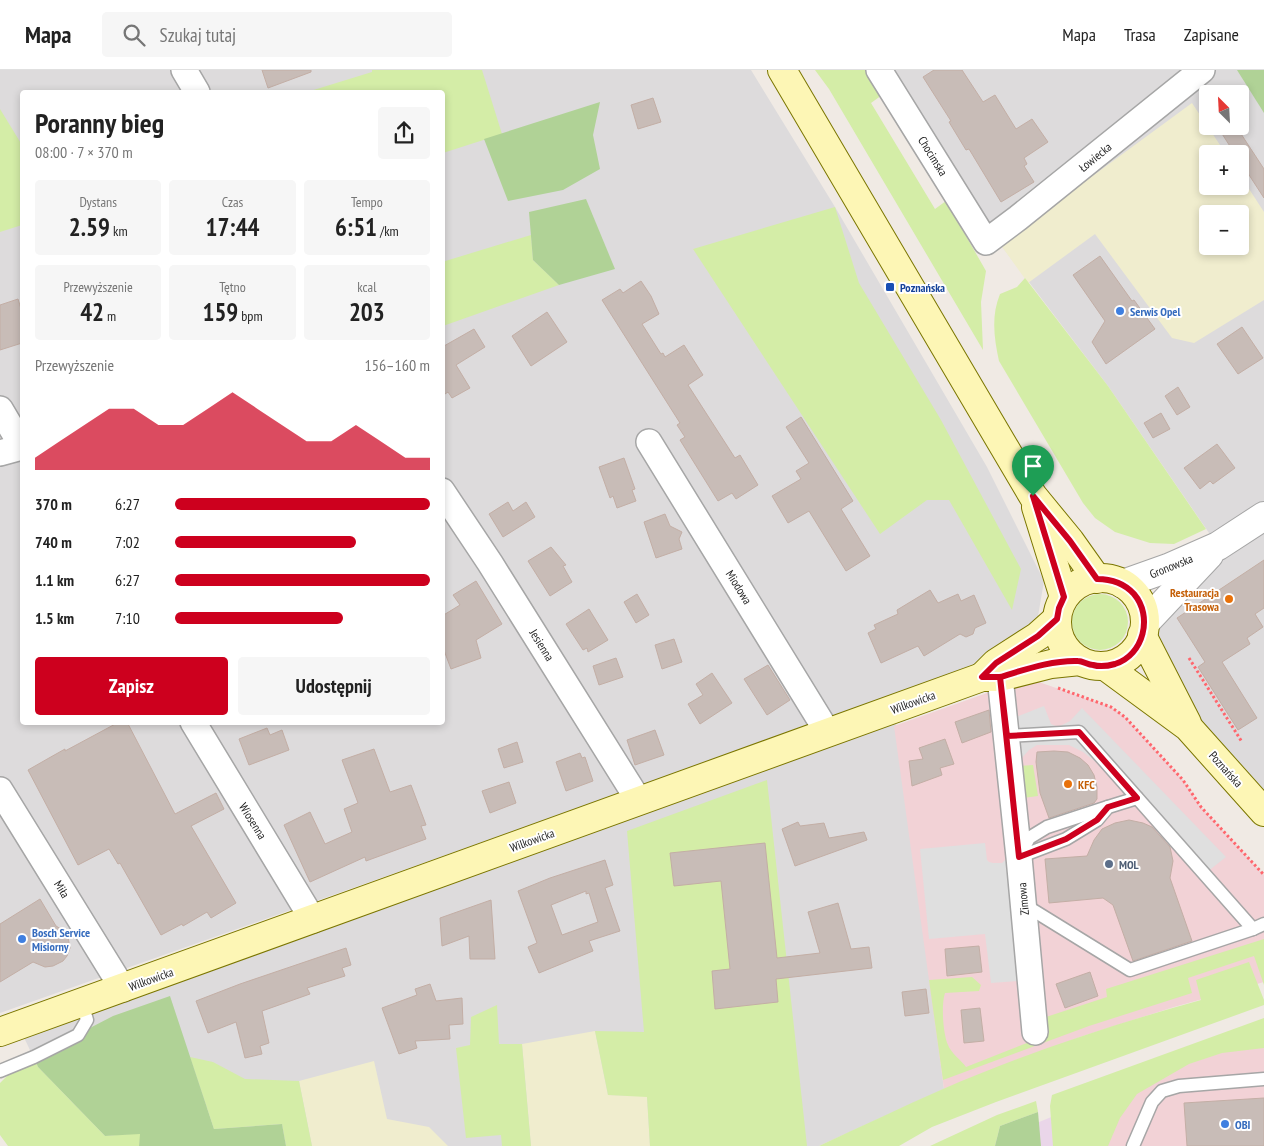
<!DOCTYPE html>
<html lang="pl">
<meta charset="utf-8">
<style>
:root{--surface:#fff;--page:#f6f6f6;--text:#222;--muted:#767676;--line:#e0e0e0;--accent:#cd001e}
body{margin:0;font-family:"PT Sans Narrow",sans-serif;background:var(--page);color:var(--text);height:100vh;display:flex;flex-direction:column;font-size:19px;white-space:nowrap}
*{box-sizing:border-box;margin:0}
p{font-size:16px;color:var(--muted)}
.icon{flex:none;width:28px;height:28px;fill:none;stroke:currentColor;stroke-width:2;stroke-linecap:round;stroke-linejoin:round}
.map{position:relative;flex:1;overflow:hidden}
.drawer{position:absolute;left:20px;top:20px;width:425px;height:635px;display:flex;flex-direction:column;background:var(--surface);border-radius:5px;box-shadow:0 2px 8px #0003}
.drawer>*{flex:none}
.needle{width:32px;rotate:336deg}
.controls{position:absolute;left:1199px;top:15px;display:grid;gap:10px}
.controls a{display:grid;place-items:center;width:50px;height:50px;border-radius:5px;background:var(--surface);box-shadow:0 2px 8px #0003;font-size:25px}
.pin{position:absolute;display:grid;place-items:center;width:42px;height:42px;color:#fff;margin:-51px -21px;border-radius:50% 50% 50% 0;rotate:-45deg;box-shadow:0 0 5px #0007}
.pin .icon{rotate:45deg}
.round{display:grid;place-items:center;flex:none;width:52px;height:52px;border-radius:5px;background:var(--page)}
.overview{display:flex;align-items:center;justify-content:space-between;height:85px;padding:0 15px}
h1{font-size:28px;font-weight:700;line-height:38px}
.stats{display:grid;grid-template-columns:repeat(3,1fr);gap:8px;height:85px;padding:5px 15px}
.stats div{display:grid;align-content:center;border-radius:5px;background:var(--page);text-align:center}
.stats b{font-size:25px;font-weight:700}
.stats small{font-size:14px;font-weight:400}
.stats p{font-size:14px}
.chart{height:140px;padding:10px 15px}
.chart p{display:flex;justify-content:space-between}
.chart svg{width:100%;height:90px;margin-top:5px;fill:var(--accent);opacity:.7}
.button{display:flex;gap:10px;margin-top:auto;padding:10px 15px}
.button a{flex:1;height:58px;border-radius:5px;background:var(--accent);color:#fff;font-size:20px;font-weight:700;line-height:58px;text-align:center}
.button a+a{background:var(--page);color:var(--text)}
ul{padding:0 15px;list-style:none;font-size:16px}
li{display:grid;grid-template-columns:80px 60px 1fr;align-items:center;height:38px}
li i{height:12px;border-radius:6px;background:var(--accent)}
header{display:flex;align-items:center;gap:30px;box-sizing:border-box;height:70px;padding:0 25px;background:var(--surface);border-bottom:1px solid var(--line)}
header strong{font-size:24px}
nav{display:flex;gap:28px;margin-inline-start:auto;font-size:18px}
.search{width:350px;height:45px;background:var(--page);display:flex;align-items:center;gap:12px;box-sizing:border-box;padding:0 18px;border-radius:5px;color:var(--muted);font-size:19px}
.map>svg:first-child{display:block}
.residential{fill:#dddbdc;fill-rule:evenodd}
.commercial{fill:#f2d2d6}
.industrial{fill:#ead6e9}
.farmland{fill:#f0edce;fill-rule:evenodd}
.grass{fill:#d4eda7}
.forest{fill:#b0d296}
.parking{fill:#dfdfdf}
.building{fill:#c8bcb7;stroke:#c3aea5;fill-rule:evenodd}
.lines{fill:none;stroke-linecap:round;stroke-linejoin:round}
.service-casing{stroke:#a6a6a6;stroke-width:15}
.minor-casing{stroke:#a6a6a6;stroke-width:28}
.tertiary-casing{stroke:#a6a6a6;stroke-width:30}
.secondary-casing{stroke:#7b7600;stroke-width:30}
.path{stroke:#ff666d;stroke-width:3;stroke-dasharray:2.5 2.5;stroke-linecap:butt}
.service{stroke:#fff;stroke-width:12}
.minor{stroke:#fff;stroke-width:25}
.tertiary{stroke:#fff;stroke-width:28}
.secondary{stroke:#fdf6b5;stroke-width:28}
.route-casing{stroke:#fff;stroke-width:10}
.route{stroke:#cd001e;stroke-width:6}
.transit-dot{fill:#1a4fb4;stroke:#fff;stroke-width:2}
.shop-dot{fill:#3f7fe0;stroke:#fff;stroke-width:2}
.food-dot{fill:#e8710a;stroke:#fff;stroke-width:2}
.service-dot{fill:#5c6f8a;stroke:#fff;stroke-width:2}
.labels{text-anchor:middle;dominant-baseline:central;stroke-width:4;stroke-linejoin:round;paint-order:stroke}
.street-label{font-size:12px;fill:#1f1f1f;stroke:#fff}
.transit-label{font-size:12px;font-weight:bold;fill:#164399;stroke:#fff;text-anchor:start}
.shop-label{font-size:12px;font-weight:bold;fill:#366cbe;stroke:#fff;text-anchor:start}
.food-label{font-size:12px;font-weight:bold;fill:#c56008;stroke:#fff;text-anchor:end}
.service-label{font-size:12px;font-weight:bold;fill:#4e5e75;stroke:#fff;text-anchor:start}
</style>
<header>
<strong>Mapa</strong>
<div class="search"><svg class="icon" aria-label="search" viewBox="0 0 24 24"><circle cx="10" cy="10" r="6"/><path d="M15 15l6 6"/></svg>Szukaj tutaj</div>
<nav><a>Mapa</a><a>Trasa</a><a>Zapisane</a></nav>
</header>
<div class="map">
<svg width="1264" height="1076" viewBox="0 0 1264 1076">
<rect width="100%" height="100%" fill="#f0eae4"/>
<g class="residential">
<path d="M0 0H751L835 137 987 397 1044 511 1038 546 1023 567 991 588 934 612 0 943ZM22 22H442V652H22Z"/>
<path d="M879 0H1264V739L1188 657 1142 565 1218 476 1108 316 1000 174 986 172ZM1208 24H1240V56H1208ZM1208 84H1240V116H1208ZM1208 144H1240V176H1208Z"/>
<path d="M894 639 944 1019 819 1076H286L282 1055 38 997 19 957Z"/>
</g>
<g class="commercial">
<path d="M1033 610 1111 637 1125 647 1183 710 1201 737 1264 805V912L1174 937 1080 967 944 1019 894 656 1001 618Z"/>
<path d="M1264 960V1076H1071L1066 1041Z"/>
</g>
<path class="industrial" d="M1066 1041 1071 1076H981Z"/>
<g class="farmland">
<path d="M1192 33 1226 84H1208V116H1240V105L1264 142V230L1194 273 1172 268 1095 164 1028 213 1000 174ZM1208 144H1240V176H1208Z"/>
<path d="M595 961 608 1025 647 1026 650 1076H531L522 974Z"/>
<path d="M374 991 387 1049 429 1057 448 1076H312L299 1011Z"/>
</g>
<g class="grass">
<path d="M372 0H482L502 64 443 83 442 22H307L372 2Z"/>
<path d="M815 0H867L882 25 871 33 935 139 946 131 986 201 981 232 983 280 829 19Z"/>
<path d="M0 39 22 75V155L0 162Z"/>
<path d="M835 137 859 213 941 350 1021 499 1012 540 949 430H927L880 464 693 179Z"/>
<path d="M531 165 533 190 559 215 443 256 442 192Z"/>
<path d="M1025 208 1108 316 1206 459 1174 474 1150 473 1115 462 1095 448 1083 433 999 291C994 268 991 246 1000 224L1017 217Z"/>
<circle cx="1100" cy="552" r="28"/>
<path d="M1033 695 1038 726 1023 728 1019 696Z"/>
<path d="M767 710 807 1076H650L647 1027 608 1025 595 961 644 962 627 761Z"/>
<path d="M1264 869V915L1254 886 1188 908 1192 923 1089 956 943 1010 929 910 972 907 981 915 979 921 945 923C941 934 943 964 948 975 951 983 961 990 966 997L1047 965 1046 947 1107 927 1106 919Z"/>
<path d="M1249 892 1264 930V935L996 1032 932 1057 899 1076H819C860 1057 902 1037 943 1019 1026 983 1114 954 1201 930L1196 910Z"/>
<path d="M497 935 499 974H522L531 1076H502L501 1065 466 1068 456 978 470 975 471 947Z"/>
<path d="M1264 948V978L1222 983 1189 994 1137 1024 1120 1048 1108 1076H1053L1050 1036 1052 1025Z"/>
<path d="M34 987 38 997 105 1066 141 1063 139 1076H8L0 1065V1013L11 1002Z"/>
<path d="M190 987 213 992 245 1009 299 1011 312 1076H286L282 1054 214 1059Z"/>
<path d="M1036 1031 1038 1042 1000 1056 995 1076H930L997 1045Z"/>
</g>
<g class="forest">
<path d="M1237 0H1264V43Z"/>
<path d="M600 32 593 65 600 99 563 120 508 131 484 69Z"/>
<path d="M586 129 615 199 559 215 533 190 529 142Z"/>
<path d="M170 926 214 1059 282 1054 286 1076H139L140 1064 105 1066 38 997 34 987 113 946Z"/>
<path d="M1038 1042 1041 1076H995L1000 1056Z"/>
</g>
<g class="parking">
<path d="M1044 636 1051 654 1058 657 1070 651 1082 638 1226 787 1202 806 1107 701 1083 682 1069 675H1037L1029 680 1021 689 1016 647Z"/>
<path d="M985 773 987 790 989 792 993 793H1002L1007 788 1019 911 991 913 985 864 929 869 920 779Z"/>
</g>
<g class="building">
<path d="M262 0H311V2L268 18Z"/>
<path d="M934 0H962L983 32 995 25 1016 59 1032 49 1048 72 1024 88 1027 94 1024 96 1034 112 1001 132 969 79 966 80 949 52 951 51 923 7Z"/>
<path d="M653 28 661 52 638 59 631 35Z"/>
<path d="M1217 56H1236L1245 70 1264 99V128L1240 91V84H1235Z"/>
<path d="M1100 186 1132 231 1134 230 1155 259 1106 294 1092 272 1105 251 1073 205Z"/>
<path d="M641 211 651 226 659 244 642 254 661 284 663 283 665 287 684 275 703 305 688 315 735 388 740 385 758 415 736 429 732 423 718 431 680 370 685 367 677 355 680 353 602 230 620 219 623 223Z"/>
<path d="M18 229 22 242V273L0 280V235Z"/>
<path d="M547 242 567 272 531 296 512 266Z"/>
<path d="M1242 257 1263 288 1238 304 1217 274Z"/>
<path d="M474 259 485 277 456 295 470 318 452 328 448 322 442 326V274L444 276Z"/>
<path d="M1178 317 1190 337 1177 345 1165 326Z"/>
<path d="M1161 343 1170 359 1153 368 1144 353Z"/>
<path d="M801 347 853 431 841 439 870 486 846 501 809 441 788 453 772 426 801 409 796 401 809 393 786 357Z"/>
<path d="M1217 374 1235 398 1213 414 1210 411 1200 419 1184 398Z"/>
<path d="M624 388 635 419 632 420 636 431 617 438 613 426 610 428 599 397Z"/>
<path d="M508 432 513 441 526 432 535 447 503 467 489 444Z"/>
<path d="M665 444 670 456 682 462 679 469 682 479 656 488 644 452Z"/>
<path d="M551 477 566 495 563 496 572 512 550 526 528 491Z"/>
<path d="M1264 490V538L1255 544 1263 557 1247 568 1250 574 1222 592 1257 648 1238 660 1198 597 1205 592 1177 548Z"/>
<path d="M476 511 502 554 476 570 481 588 451 599 442 575V546L460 535 453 525Z"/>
<path d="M930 520 938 533 958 524 961 531 974 525 986 553 975 558 973 564 966 567 960 564 924 586 918 576 881 593 868 563 876 559 874 555 898 544 897 540Z"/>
<path d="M637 524 649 545 636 553 624 532Z"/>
<path d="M589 539 608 570 588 582 587 578 583 580 566 554Z"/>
<path d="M674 569 682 592 662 599 655 575Z"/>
<path d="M616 588 623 607 599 615 593 596Z"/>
<path d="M768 595 790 630 767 645 744 609Z"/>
<path d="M712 603 732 633 700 654 688 634 703 625 696 614Z"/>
<path d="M989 640 991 662 962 673 955 652Z"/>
<path d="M119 652H127L175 744 216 723 224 739 191 756 236 833 211 848 207 842 183 856 182 854 161 865 120 793 118 794 109 779 78 795 28 700 49 688 65 679V681Z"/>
<path d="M267 658 270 665 282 660 289 680 249 695 239 669Z"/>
<path d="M655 660 664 685 635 695 627 670Z"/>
<path d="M945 669 954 694 940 698 942 705 912 716 909 691 923 689 919 678Z"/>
<path d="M517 672 523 692 504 698 498 679Z"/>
<path d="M374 679 390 722 411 715 426 755 421 756 426 769 366 791 365 787 310 812 284 755 310 742 325 774 352 762 344 739 358 733 342 690Z"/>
<path d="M1054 681 1068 682 1080 688 1088 695 1094 705 1097 717V729L1094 733 1049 748 1040 723 1036 692 1037 682Z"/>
<path d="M580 683 582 688 585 687 593 711 566 721 556 692Z"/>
<path d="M509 712 516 733 490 743 482 721Z"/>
<path d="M1129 750 1143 753 1152 757 1170 777 1173 791 1170 808 1192 871 1133 891 1113 835 1103 828 1049 833 1045 789 1087 786 1094 770 1102 759 1115 753Z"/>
<path d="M798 752 800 756 824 753 829 768 864 762 867 770 795 796 782 759Z"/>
<path d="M765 773 777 888 820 883 808 842 838 833 851 879 869 877 872 898 776 909 778 932 715 939 712 901 730 899 721 811 674 816 670 783Z"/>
<path d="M605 790 613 815 605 818 620 861 589 871 593 881 539 903 528 877 537 873 518 821 550 808ZM586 821V824L589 823 598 852 562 865 551 835Z"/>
<path d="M40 829 56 856 64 861 68 867 70 878 67 886 63 891 53 896 45 897 33 892 0 912V854Z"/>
<path d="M491 830 495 889H470L469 866 442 876 440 848Z"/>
<path d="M979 876 982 902 947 906 945 879Z"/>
<path d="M346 878 351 895 342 898 345 906 307 918 310 924 262 941 269 973 260 976 262 984 245 988 236 952 208 963 196 931 240 914Z"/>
<path d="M1090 902 1098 926 1065 938 1056 914Z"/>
<path d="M430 914 436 931 462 928 463 954 449 955 450 969 415 971 417 978 399 984 382 938 417 925 415 919Z"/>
<path d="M926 919 929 943 905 946 902 922Z"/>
<path d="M980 938 984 971 964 973 961 940Z"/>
<path d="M1264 1028V1076H1187L1184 1033Z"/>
</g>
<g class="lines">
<defs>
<g id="service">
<path d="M1007 666 1079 662 1253 859 1264 854"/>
<path d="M1021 783 1029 768 1047 757 1108 737"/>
<path d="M1019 787 1066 769 1097 750 1108 737 1137 728"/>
<path d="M1023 834 1130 900 1253 859"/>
<path d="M0 1001 34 987 78 965 87 950 82 933"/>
<path d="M1133 1076 1152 1032 1162 1021 1179 1016 1264 1009"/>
</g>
<g id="minor">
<path d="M184 0 197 22"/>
<path d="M879 0 986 172 1018 148 1202 0"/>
<path d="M0 339 22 376"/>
<path d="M649 372 828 663"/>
<path d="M0 383 22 377"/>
<path d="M442 421 490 493 639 731"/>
<path d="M1000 607 1019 787 1035 962"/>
<path d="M193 652 313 850"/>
<path d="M0 720 123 919"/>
</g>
<g id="tertiary">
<path d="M1123 514 1168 498 1218 476 1264 446"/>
<path d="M1145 553 1209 485"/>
</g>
<g id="secondary">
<path d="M782 0 1033 426 1070 471 1097 509"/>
<path d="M1036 437 1064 527"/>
<circle cx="1101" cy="552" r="44"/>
<path d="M1142 565 1187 653"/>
<path d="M1105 596 1188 657 1264 742"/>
<path d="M982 607 996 593 1038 566 1057 549"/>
<path d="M0 962 982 607H1000L1051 594 1080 591"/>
</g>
</defs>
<use href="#service" class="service-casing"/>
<use href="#minor" class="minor-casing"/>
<use href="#tertiary" class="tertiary-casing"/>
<use href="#secondary" class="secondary-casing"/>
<g class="path">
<path d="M1189 588 1242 672"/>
<path d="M1058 618 1111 637 1125 647 1183 710 1201 737 1264 805"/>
</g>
<use href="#service" class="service"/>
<use href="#minor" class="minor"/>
<use href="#tertiary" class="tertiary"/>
<use href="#secondary" class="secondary"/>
</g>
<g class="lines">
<defs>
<path id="route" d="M1033 426 1064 527 1059 538 1057 549 1038 566 996 593 982 607H1000L1019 787 1066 769 1097 750 1108 737 1137 728 1079 662 1007 666 1000 607C1024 600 1052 590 1078 591 1083 591 1088 595 1093 595 1100 597 1108 596 1115 594 1144 585 1153 546 1134 524 1124 513 1112 509 1097 509L1070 471 1033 426"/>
</defs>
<use href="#route" class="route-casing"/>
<use href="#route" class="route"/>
</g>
<rect class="transit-dot" x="885" y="212" width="10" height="10" rx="2.5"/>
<g class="shop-dot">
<circle cx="1120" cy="241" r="5"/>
<circle cx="22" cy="869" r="5"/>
<circle cx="1225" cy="1054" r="5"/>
</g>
<g class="food-dot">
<circle cx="1229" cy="529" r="5"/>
<circle cx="1068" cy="714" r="5"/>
</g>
<circle class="service-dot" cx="1109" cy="794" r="5"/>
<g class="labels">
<g class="street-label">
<text transform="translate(933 86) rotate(58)">Chocimska</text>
<text transform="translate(1095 87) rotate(-39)">Łowiecka</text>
<text transform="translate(1171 496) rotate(-22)">Gronowska</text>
<text transform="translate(739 517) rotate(58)">Miodowa</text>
<text transform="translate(542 575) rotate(58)">Jesienna</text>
<text transform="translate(913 632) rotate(-20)">Wilkowicka</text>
<text transform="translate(1226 699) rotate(48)">Poznańska</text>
<text transform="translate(253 751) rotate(58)">Wiosenna</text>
<text transform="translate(532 770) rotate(-20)">Wilkowicka</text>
<text transform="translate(62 819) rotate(58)">Miła</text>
<text transform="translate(1023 829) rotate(-95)">Zimowa</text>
<text transform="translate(151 909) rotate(-20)">Wilkowicka</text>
</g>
<g class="transit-label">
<text x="900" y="217">Poznańska</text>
</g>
<g class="shop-label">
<text x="1130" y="241">Serwis Opel</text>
<text x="32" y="862">Bosch Service<tspan x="32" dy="14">Misiorny</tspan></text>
<text x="1235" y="1054">OBI</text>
</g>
<g class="food-label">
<text x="1219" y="522">Restauracja<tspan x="1219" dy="14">Trasowa</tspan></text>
<text x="1078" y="714" text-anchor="start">KFC</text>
</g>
<g class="service-label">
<text x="1119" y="794">MOL</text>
</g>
</g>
</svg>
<div class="controls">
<a><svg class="needle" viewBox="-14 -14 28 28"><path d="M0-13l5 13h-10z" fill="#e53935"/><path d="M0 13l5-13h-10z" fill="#767676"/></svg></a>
<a>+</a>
<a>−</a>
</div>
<div class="pin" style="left:1033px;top:426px;background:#1e9e55"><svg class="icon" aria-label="arrive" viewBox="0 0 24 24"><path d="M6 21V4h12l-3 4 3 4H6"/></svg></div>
<section class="drawer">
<div class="overview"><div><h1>Poranny bieg</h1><p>08:00 · 7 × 370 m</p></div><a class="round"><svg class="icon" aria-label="share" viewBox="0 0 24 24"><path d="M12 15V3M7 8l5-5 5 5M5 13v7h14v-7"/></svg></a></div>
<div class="stats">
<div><p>Dystans</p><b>2.59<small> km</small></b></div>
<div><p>Czas</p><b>17:44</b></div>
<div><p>Tempo</p><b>6:51<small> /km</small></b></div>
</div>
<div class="stats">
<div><p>Przewyższenie</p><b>42<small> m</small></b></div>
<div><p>Tętno</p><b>159<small> bpm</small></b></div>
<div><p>kcal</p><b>203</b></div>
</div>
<div class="chart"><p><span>Przewyższenie</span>156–160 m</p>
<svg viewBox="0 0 160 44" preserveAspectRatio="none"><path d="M0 44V38L10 30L20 22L30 14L40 14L50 22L60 22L70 14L80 6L90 14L100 22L110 30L120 30L130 22L140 30L150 38L160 38V44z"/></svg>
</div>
<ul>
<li><b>370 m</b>6:27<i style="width:100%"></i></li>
<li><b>740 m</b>7:02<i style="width:71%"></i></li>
<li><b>1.1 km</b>6:27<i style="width:100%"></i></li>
<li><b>1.5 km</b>7:10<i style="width:66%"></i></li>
</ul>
<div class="button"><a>Zapisz</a><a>Udostępnij</a></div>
</section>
</div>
